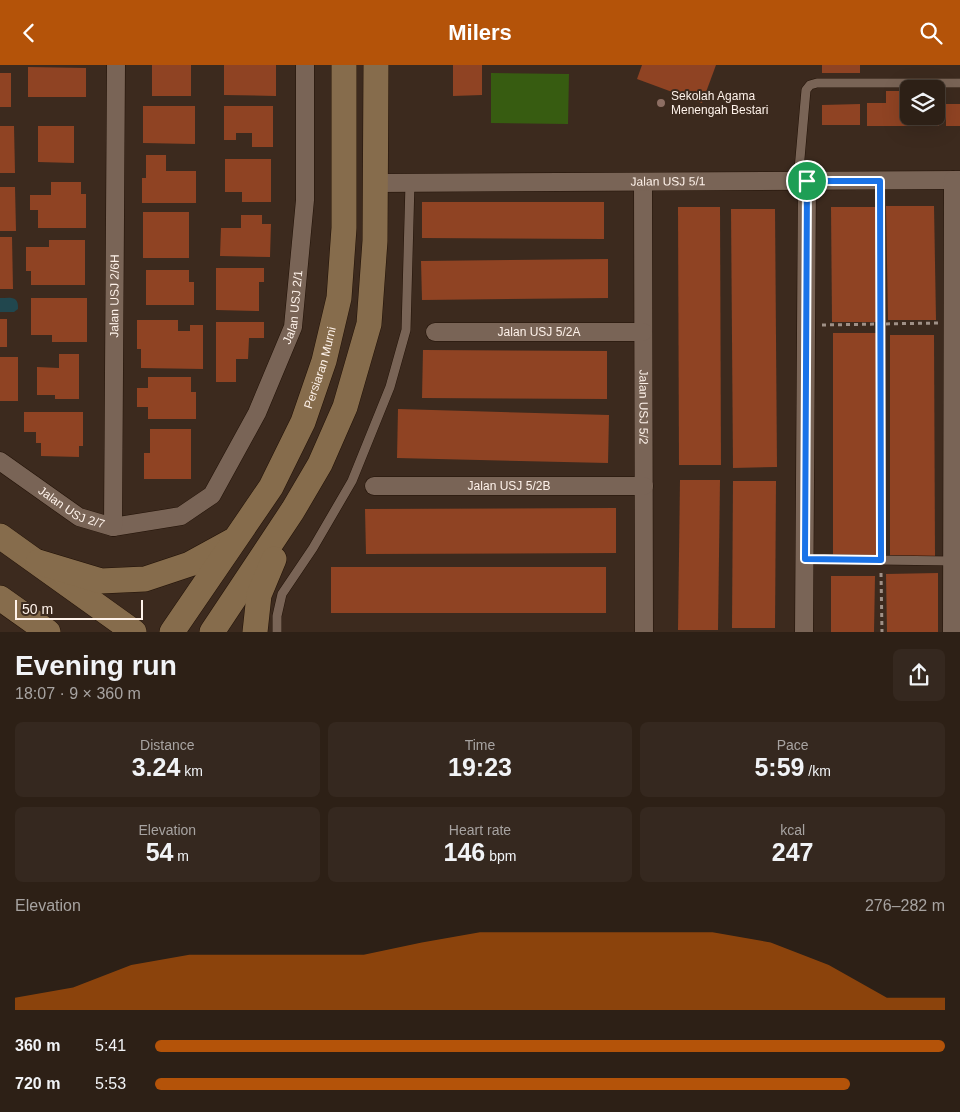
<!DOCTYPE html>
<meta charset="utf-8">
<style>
:root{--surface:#2d2016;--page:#35281f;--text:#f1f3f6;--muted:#a7a3a1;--line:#483e35;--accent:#b45309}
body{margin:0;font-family:Helvetica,sans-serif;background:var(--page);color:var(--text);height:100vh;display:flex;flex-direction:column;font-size:19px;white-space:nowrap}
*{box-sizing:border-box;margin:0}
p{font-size:16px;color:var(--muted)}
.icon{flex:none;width:28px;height:28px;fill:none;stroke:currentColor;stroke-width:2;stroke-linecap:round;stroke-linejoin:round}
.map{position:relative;height:567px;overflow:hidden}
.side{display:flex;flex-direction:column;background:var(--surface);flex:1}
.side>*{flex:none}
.tools{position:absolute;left:900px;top:15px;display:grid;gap:10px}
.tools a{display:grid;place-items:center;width:45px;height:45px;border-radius:8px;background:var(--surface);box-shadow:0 5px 20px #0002,0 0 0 1px var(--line);font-size:25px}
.scale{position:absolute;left:15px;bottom:12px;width:128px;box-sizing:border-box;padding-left:5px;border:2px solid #fef2ea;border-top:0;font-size:14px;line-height:18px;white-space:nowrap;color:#fef2ea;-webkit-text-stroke:4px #3c2a1e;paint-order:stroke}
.pin{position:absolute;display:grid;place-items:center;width:42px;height:42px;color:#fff;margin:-21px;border:2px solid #fff;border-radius:50%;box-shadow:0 1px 5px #0007}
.round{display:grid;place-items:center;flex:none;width:52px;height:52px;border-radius:8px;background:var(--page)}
.summary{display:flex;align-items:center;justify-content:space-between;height:85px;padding:0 15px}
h1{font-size:28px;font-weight:700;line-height:38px}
.stats{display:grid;grid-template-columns:repeat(3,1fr);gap:8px;height:85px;padding:5px 15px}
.stats div{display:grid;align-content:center;border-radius:8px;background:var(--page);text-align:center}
.stats b{font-size:25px;font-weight:700}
.stats small{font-size:14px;font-weight:400}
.stats p{font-size:14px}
.chart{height:140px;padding:10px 15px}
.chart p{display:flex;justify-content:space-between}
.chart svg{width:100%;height:90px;margin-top:5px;fill:var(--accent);opacity:.7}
ul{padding:0 15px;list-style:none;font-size:16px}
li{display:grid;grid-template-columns:80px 60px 1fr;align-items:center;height:38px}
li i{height:12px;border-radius:6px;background:var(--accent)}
header{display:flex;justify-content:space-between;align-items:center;height:65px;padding:0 15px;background:var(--accent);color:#fff;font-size:22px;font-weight:700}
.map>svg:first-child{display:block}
.green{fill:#375c11}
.water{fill:#21474e}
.building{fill:#8f4323}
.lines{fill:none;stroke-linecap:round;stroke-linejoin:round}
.service-casing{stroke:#221207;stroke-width:10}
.minor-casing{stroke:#221207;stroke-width:19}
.secondary-casing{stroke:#221207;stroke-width:26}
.path{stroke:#9f9086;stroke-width:3;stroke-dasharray:4 4;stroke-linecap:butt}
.service{stroke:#796456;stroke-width:9}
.minor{stroke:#796456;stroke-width:18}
.secondary{stroke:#866c4c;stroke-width:25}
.route-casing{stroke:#fff;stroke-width:10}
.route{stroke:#1a73e8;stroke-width:6}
.education-dot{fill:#8d6e63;stroke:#3c2a1e;stroke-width:2}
.labels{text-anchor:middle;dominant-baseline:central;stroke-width:4;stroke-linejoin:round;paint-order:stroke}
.poi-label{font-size:12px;fill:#fef2ea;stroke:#3c2a1e;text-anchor:start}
.street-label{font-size:12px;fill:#fef2ea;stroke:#3c2a1e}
</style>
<header><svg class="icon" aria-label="back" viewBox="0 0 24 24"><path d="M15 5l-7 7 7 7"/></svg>Milers<svg class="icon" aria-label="search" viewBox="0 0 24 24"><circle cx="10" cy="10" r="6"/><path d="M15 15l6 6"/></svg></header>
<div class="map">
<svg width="960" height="567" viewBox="0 0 960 567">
<rect width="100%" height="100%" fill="#3c2a1e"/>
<path class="green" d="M491 8 569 9 568 59 491 58Z"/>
<path class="water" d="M0 233C10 233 19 230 18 244L14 247H0Z"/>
<g class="building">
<rect x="152" y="0" width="39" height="31"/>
<path d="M224 0H276V31L224 30Z"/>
<path d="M453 0H482V30L453 31Z"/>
<path d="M642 0H716L702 38 637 14Z"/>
<rect x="822" y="0" width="38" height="8"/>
<path d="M28 2 86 3V32H28Z"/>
<rect x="0" y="8" width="11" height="34"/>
<path d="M886 26H909V51H936V38H939V61H867V38H886Z"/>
<path d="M860 39V60H822V40Z"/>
<rect x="946" y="39" width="14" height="22"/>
<path d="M143 41H195V79L143 78Z"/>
<path d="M224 41H273V82H252V68H236V75H224Z"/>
<path d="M0 61H14L15 108H0Z"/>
<path d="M38 61H74V98L38 97Z"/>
<path d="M146 90H166V106H196V138H142V113H146Z"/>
<path d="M225 94H271V137H242V127H225Z"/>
<path d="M51 117H81V129H86V163H38V145H30V130H51Z"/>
<path d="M0 122H15L16 166H0Z"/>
<path d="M422 137H604V174L422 173Z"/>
<path d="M886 141H934L936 255H888Z"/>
<path d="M678 142H720L721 400H679Z"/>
<path d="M831 142H877L878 257H832Z"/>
<path d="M731 144H775L777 402 733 403Z"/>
<rect x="143" y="147" width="46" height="46"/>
<path d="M241 150H262V159H271L270 192 220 191 221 163H241Z"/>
<path d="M0 172H12L13 224H0Z"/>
<path d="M49 175H85V220H31V206H26V182H49Z"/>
<path d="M608 194V233L422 235 421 196Z"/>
<path d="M216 203H264V217H259V246L216 245Z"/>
<path d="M146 205H189V217H194V240H146Z"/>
<path d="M31 233H87V277H52V270H31Z"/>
<rect x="0" y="254" width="7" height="28"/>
<path d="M137 255H178V266H190V260H203V304L141 303V284H137Z"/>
<path d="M216 257H264V273H249L248 294H236V317H216Z"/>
<path d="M833 268H878L877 490H833Z"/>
<path d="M890 270H934L935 491H890Z"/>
<path d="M423 285 607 286V334L422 333Z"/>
<path d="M59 289H79V334H55V330H37V302L59 303Z"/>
<rect x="0" y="292" width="18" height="44"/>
<path d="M148 312H191V327H196V354H148V342H137V323H148Z"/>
<path d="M398 344 609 350 608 398 397 393Z"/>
<path d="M24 347H83V381H79V392L41 391V378H36V367H24Z"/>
<path d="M150 364H191V414H144V388H150Z"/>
<path d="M680 415H720L718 565H678Z"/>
<path d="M733 416H776L775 563H732Z"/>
<path d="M616 443V488L366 489 365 444Z"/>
<rect x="331" y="502" width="275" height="46"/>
<path d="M938 508V567H887L886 509Z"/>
<path d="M831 511H875L874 567H831Z"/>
</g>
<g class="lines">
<defs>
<g id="service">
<path d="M798 116 806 25 810 20 817 18H960"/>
<path d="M805 494 952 496"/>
<path d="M277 567V551L282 529 313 483 352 416 390 322 406 265 410 118"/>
</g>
<g id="minor">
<path id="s1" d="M643 117 644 567"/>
<path id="s2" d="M376 118 960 115"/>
<path id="s3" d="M435 267H643"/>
<path id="s4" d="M0 396 79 452 113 462 181 451 212 430 257 348 293 262 305 135V0"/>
<path id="s5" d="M374 421H644"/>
<path id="s6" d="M113 462 116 0"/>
<path d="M804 567 807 116"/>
<path d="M952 567 953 115"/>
</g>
<g id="secondary">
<path d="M0 471 134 567"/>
<path d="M38 497 101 516 145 514 190 499 232 476"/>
<path d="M0 533 48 567"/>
<path id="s7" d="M172 567 271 422 303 357 324 296 339 233 344 163V0"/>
<path d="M212 567 293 445 320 399 345 342 369 259 375 176 376 0"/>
<path d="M255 567 259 530 274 494"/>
</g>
</defs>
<use href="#service" class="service-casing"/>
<use href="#minor" class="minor-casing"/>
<use href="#secondary" class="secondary-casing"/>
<g class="path">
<path d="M880 130 881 484"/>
<path d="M822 260 938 258"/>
<path d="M881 508 882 567"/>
</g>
<use href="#service" class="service"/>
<use href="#minor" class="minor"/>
<use href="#secondary" class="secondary"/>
</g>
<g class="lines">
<defs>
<path id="route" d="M807 116H880L881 495 805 494Z"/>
</defs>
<use href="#route" class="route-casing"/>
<use href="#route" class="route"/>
</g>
<circle class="education-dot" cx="661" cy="38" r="5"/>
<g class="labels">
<g class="poi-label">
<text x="671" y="31">Sekolah Agama<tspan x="671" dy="14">Menengah Bestari</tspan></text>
</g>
<g class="street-label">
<text stroke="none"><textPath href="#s2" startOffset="292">Jalan USJ 5/1</textPath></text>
<text stroke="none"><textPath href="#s6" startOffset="231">Jalan USJ 2/6H</textPath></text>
<text stroke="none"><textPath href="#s4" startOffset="445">Jalan USJ 2/1</textPath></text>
<text stroke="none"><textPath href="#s3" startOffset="104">Jalan USJ 5/2A</textPath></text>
<text stroke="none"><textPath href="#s7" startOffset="305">Persiaran Murni</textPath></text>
<text stroke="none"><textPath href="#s1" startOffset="225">Jalan USJ 5/2</textPath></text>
<text stroke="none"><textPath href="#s5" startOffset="135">Jalan USJ 5/2B</textPath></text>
<text stroke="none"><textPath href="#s4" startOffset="86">Jalan USJ 2/7</textPath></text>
</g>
</g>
</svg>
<div class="tools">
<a><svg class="icon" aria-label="layers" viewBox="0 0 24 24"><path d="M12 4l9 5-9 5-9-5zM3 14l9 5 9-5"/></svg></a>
</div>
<div class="scale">50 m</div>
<div class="pin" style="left:807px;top:116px;background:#1e9e55"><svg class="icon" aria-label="arrive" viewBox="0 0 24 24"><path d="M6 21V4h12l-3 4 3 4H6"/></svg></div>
</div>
<section class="side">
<div class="summary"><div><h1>Evening run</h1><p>18:07 · 9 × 360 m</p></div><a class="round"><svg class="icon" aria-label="share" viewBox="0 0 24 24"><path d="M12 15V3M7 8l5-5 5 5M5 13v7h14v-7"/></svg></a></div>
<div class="stats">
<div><p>Distance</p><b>3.24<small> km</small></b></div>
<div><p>Time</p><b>19:23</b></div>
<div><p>Pace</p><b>5:59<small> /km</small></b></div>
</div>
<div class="stats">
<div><p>Elevation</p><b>54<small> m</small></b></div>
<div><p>Heart rate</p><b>146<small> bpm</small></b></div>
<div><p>kcal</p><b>247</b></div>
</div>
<div class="chart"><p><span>Elevation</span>276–282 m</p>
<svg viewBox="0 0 160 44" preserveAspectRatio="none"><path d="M0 44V38L10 33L20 22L30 17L40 17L50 17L60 17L70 11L80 6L90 6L100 6L110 6L120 6L130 11L140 22L150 38L160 38V44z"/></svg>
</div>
<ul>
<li><b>360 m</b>5:41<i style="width:100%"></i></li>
<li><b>720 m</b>5:53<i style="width:88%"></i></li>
</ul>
</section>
